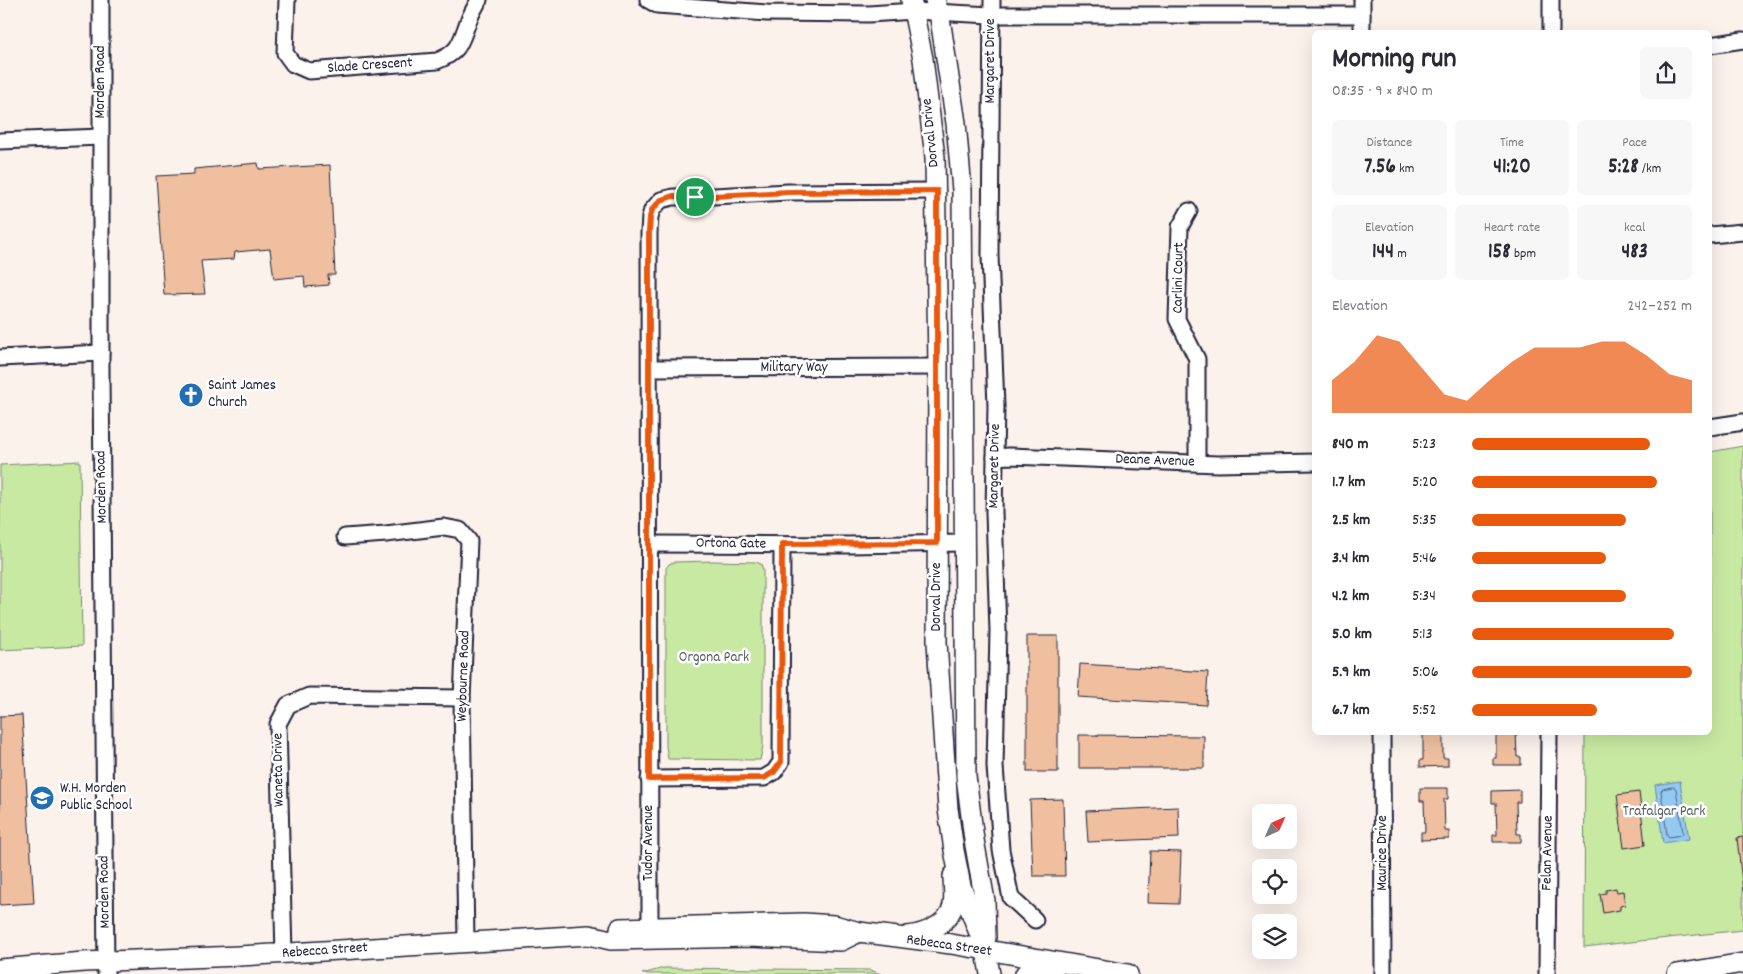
<!DOCTYPE html>
<meta charset="utf-8">
<style>
:root{--surface:#fff;--page:#f7f7f7;--text:#2b2b33;--muted:#7c7c81;--accent:#ea580c}
body{margin:0;font-family:Dekko,sans-serif;background:var(--page);color:var(--text);height:100vh;display:flex;flex-direction:column;font-size:19px;white-space:nowrap}
*{box-sizing:border-box;margin:0}
p{font-size:16px;color:var(--muted)}
.icon{flex:none;width:28px;height:28px;fill:none;stroke:currentColor;stroke-width:2;stroke-linecap:round;stroke-linejoin:round}
.map{position:relative;flex:1;overflow:hidden}
.side{position:absolute;left:1312px;top:30px;width:400px;height:705px;display:flex;flex-direction:column;background:var(--surface);border-radius:8px;box-shadow:0 5px 20px #0002}
.side>*{flex:none}
.needle{width:32px;rotate:45deg}
.buttons{position:absolute;left:1252px;top:804px;display:grid;gap:10px}
.buttons a{display:grid;place-items:center;width:45px;height:45px;border-radius:8px;background:var(--surface);box-shadow:0 5px 20px #0002;font-size:25px}
.pin{position:absolute;display:grid;place-items:center;width:42px;height:42px;color:#fff;margin:-21px;border:2px solid #fff;border-radius:50%;box-shadow:0 1px 5px #0007}
.round{display:grid;place-items:center;flex:none;width:52px;height:52px;border-radius:8px;background:var(--page)}
.headline{display:flex;align-items:center;justify-content:space-between;height:85px;padding:0 20px}
h1{font-size:28px;font-weight:700;line-height:38px}
.stats{display:grid;grid-template-columns:repeat(3,1fr);gap:8px;height:85px;padding:5px 20px}
.stats div{display:grid;align-content:center;border-radius:8px;background:var(--page);text-align:center}
.stats b{font-size:21px;font-weight:700}
.stats small{font-size:14px;font-weight:400}
.stats p{font-size:14px}
.chart{height:140px;padding:10px 20px}
.chart p{display:flex;justify-content:space-between}
.chart svg{width:100%;height:90px;margin-top:5px;fill:var(--accent);opacity:.7}
ul{padding:0 20px;list-style:none;font-size:16px}
li{display:grid;grid-template-columns:80px 60px 1fr;align-items:center;height:38px}
li i{height:12px;border-radius:6px;background:var(--accent)}
.map>svg:first-child{display:block}
.green{fill:#c8e9a2;stroke:#75866e}
.water{fill:#94c9f2;stroke:#6686a9}
.lines{fill:none;stroke-linecap:round;stroke-linejoin:round}
.shore{stroke:#506584;stroke-width:1}
.building{fill:#efbf9f;stroke:#22223b}
.minor-casing{stroke:#22223b;stroke-width:19}
.major-casing{stroke:#22223b;stroke-width:22}
.minor{stroke:#fff;stroke-width:15}
.major{stroke:#fff;stroke-width:19}
.route-casing{stroke:#fff;stroke-width:10}
.route{stroke:#ea580c;stroke-width:6}
.labels{text-anchor:middle;dominant-baseline:central;stroke-width:5;stroke-linejoin:round;paint-order:stroke}
.street-label{font-size:15px;fill:#22223b;stroke:#fff}
.poi-label{font-size:15px;fill:#22223b;stroke:#fff;text-anchor:start}
.park-label{font-size:15px;fill:#545e5a;stroke:#fff}
</style>
<div class="map">
<svg width="1743" height="974" viewBox="0 0 1743 974">
<rect width="100%" height="100%" fill="#fcf2ec"/>
<filter id="ink" filterUnits="userSpaceOnUse"><feTurbulence type="fractalNoise" baseFrequency=".02" numOctaves="2"/><feDisplacementMap in="SourceGraphic" scale="10" xChannelSelector="R" yChannelSelector="G"/><feConvolveMatrix kernelMatrix="1 2 1 2 8 2 1 2 1" color-interpolation-filters="sRGB"/></filter>
<g filter="url(#ink)">
<g class="green">
<path d="M1743 446V930L1584 947 1585 733 1710 732V452Z"/>
<path d="M80 461 82 646 0 650V465Z"/>
<path d="M714 561 756 562 761 564 763 570V746L760 760 668 759 666 746V568L669 564 674 562Z"/>
<path d="M664 968 870 970 881 974H642Z"/>
</g>
<path class="water" d="M1680 781 1689 839 1663 843 1655 785Z"/>
<g class="lines">
<path class="shore" d="M1674 787 1676 789 1683 833 1681 835 1669 837 1667 835 1661 791 1663 789Z"/>
</g>
<g class="building">
<path d="M258 163 259 169 330 165 335 275H328L329 285 305 287 304 276 274 279 270 249 235 252 234 259 201 261 205 294 164 295 156 176 194 174V169Z"/>
<rect x="1027" y="636" width="31" height="136"/>
<path d="M1080 664 1208 672 1206 705 1078 697Z"/>
<path d="M22 715 34 903 0 905V716Z"/>
<path d="M1423 732H1443V758H1448V766L1420 767V760H1423Z"/>
<path d="M1496 732H1516L1517 757H1521V765H1493V758H1496Z"/>
<path d="M1079 735 1204 736V768H1079Z"/>
<path d="M1420 788H1448V799H1444L1445 831H1449V839L1421 840V832H1425L1424 801H1420Z"/>
<path d="M1520 790V802H1516L1517 834H1521V842H1493V835H1497L1496 803H1492V791Z"/>
<path d="M1639 792 1645 845 1624 848 1617 795Z"/>
<path d="M1063 799 1065 876H1033L1030 800Z"/>
<path d="M1178 807 1179 838 1088 842 1086 811Z"/>
<path d="M1743 837V891L1737 838Z"/>
<path d="M1150 851 1181 852 1179 904 1148 903Z"/>
<path d="M1616 888 1617 892 1623 891 1625 905 1620 906V910L1603 913 1600 894 1606 893V890Z"/>
</g>
<g class="lines">
<defs>
<g id="minor">
<path d="M101 0V372L106 974"/>
<path d="M287 0 285 53 293 64 309 71 437 61C460 52 460 43 468 22 471 14 475 7 479 0"/>
<path d="M648 0 657 5 767 13 869 14 914 11 991 15H1362"/>
<path d="M992 0 990 255 996 406 994 512 998 631 995 766 1001 850 1011 898 1035 920"/>
<path d="M1362 0V32"/>
<path d="M1551 32V0"/>
<path d="M1710 45 1743 40"/>
<path d="M0 141 101 137"/>
<path d="M1189 211 1180 227 1177 319 1197 359V463"/>
<path d="M1710 235 1743 232"/>
<path d="M0 358 101 353"/>
<path d="M650 368 938 367"/>
<path d="M1710 427 1743 422"/>
<path d="M995 457 1009 456 1218 464 1315 462"/>
<path d="M345 537 386 534 444 527 460 530 469 541 462 698 466 941"/>
<path d="M649 544 849 545 964 543"/>
<path d="M1382 732 1383 974"/>
<path d="M649 779 764 778 774 772 781 762 782 545"/>
<path d="M650 926 649 233 650 217 652 210 661 200 673 197H695L788 192 937 191"/>
<path d="M284 954 278 724 288 705 309 696 462 698"/>
<path d="M1547 974 1549 732"/>
</g>
<g id="major">
<path d="M911 0 923 59 935 157 938 367 937 642 948 809 954 850 961 886 986 951 990 974"/>
<path d="M935 0 939 12 956 123 962 190 966 776 974 840 985 901 986 938"/>
<path d="M620 928 804 923 834 925 859 932 951 944 1128 974"/>
<path d="M908 936C923 934 944 927 951 911 956 901 953 887 953 876"/>
<path d="M0 969 84 962 239 956 589 935 611 940 750 937 841 941 859 932"/>
<path d="M1025 974 1042 968 1055 966"/>
<path d="M1677 974 1743 963"/>
</g>
</defs>
<use href="#minor" class="minor-casing"/>
<use href="#major" class="major-casing"/>
<use href="#minor" class="minor"/>
<use href="#major" class="major"/>
</g>
</g>
<g class="lines" filter="url(#ink)">
<defs>
<path id="route" d="M937 191V543L782 544 781 762 774 772 764 778 649 779V232L650 217 652 210 661 200 673 196 695 197 788 192Z"/>
</defs>
<use href="#route" class="route-casing"/>
<use href="#route" class="route"/>
</g>
<defs>
<symbol id="church-disc" viewBox="-11 -11 22 22"><circle r="9.5" fill="#1f6fb2" stroke="#fff"/><path d="M-1.2-6h2.4v3.5h3.3v2.4h-3.3V6h-2.4V-.1h-3.3v-2.4h3.3Z" fill="#fff"/></symbol>
<symbol id="school-disc" viewBox="-11 -11 22 22"><circle r="9.5" fill="#1f6fb2" stroke="#fff"/><path d="M0-5L7-2L0 1L-7-2ZM-4 1L0 2.5L4 1V4Q0 6-4 4Z" fill="#fff"/></symbol>
</defs>
<g fill-rule="evenodd">
<use href="#church-disc" x="177" y="381" width="28" height="28"/>
<use href="#school-disc" x="28" y="784" width="28" height="28"/>
</g>
<g class="labels">
<g class="street-label">
<text transform="translate(991 61) rotate(-90)">Margaret Drive</text>
<text transform="translate(370 66) rotate(-4)">Slade Crescent</text>
<text transform="translate(101 82) rotate(-90)">Morden Road</text>
<text transform="translate(931 133) rotate(-96)">Dorval Drive</text>
<text transform="translate(1179 278) rotate(-89)">Carlini Court</text>
<text x="794" y="368">Military Way</text>
<text transform="translate(1155 461) rotate(2)">Deane Avenue</text>
<text transform="translate(995 466) rotate(-89)">Margaret Drive</text>
<text transform="translate(102 487) rotate(-91)">Morden Road</text>
<text transform="translate(731 544) rotate(1)">Ortona Gate</text>
<text transform="translate(937 597) rotate(-90)">Dorval Drive</text>
<text transform="translate(464 676) rotate(-88)">Weybourne Road</text>
<text transform="translate(279 770) rotate(-91)">Waneta Drive</text>
<text transform="translate(649 843) rotate(-90)">Tudor Avenue</text>
<text transform="translate(1383 853) rotate(-90)">Maurice Drive</text>
<text transform="translate(1548 853) rotate(-89)">Felan Avenue</text>
<text transform="translate(105 892) rotate(-91)">Morden Road</text>
<text transform="translate(949 946) rotate(8)">Rebecca Street</text>
<text transform="translate(325 951) rotate(-4)">Rebecca Street</text>
</g>
<g class="poi-label">
<text x="208" y="386">Saint James<tspan x="208" dy="17">Church</tspan></text>
<text x="60" y="789">W.H. Morden<tspan x="60" dy="17">Public School</tspan></text>
</g>
<g class="park-label">
<text x="714" y="658">Orgona Park</text>
<text x="1664" y="812">Trafalgar Park</text>
</g>
</g>
</svg>
<div class="buttons">
<a><svg class="needle" viewBox="-14 -14 28 28"><path d="M0-13l5 13h-10z" fill="#e53935"/><path d="M0 13l5-13h-10z" fill="#7c7c81"/></svg></a>
<a><svg class="icon" aria-label="locate" viewBox="0 0 24 24"><circle cx="12" cy="12" r="6"/><path d="M12 2v4M12 18v4M2 12h4M18 12h4"/></svg></a>
<a><svg class="icon" aria-label="layers" viewBox="0 0 24 24"><path d="M12 4l9 5-9 5-9-5zM3 14l9 5 9-5"/></svg></a>
</div>
<div class="pin" style="left:695px;top:197px;background:#1e9e55"><svg class="icon" aria-label="arrive" viewBox="0 0 24 24"><path d="M6 21V4h12l-3 4 3 4H6"/></svg></div>
<section class="side">
<div class="headline"><div><h1>Morning run</h1><p>08:35 · 9 × 840 m</p></div><a class="round"><svg class="icon" aria-label="share" viewBox="0 0 24 24"><path d="M12 15V3M7 8l5-5 5 5M5 13v7h14v-7"/></svg></a></div>
<div class="stats">
<div><p>Distance</p><b>7.56<small> km</small></b></div>
<div><p>Time</p><b>41:20</b></div>
<div><p>Pace</p><b>5:28<small> /km</small></b></div>
</div>
<div class="stats">
<div><p>Elevation</p><b>144<small> m</small></b></div>
<div><p>Heart rate</p><b>158<small> bpm</small></b></div>
<div><p>kcal</p><b>483</b></div>
</div>
<div class="chart"><p><span>Elevation</span>242–252 m</p>
<svg viewBox="0 0 160 44" preserveAspectRatio="none"><path d="M0 44V28L10 19L20 6L30 9L40 22L50 35L60 38L70 28L80 19L90 12L100 12L110 12L120 9L130 9L140 16L150 25L160 28V44z"/></svg>
</div>
<ul>
<li><b>840 m</b>5:23<i style="width:81%"></i></li>
<li><b>1.7 km</b>5:20<i style="width:84%"></i></li>
<li><b>2.5 km</b>5:35<i style="width:70%"></i></li>
<li><b>3.4 km</b>5:46<i style="width:61%"></i></li>
<li><b>4.2 km</b>5:34<i style="width:70%"></i></li>
<li><b>5.0 km</b>5:13<i style="width:92%"></i></li>
<li><b>5.9 km</b>5:06<i style="width:100%"></i></li>
<li><b>6.7 km</b>5:52<i style="width:57%"></i></li>
</ul>
</section>
</div>
